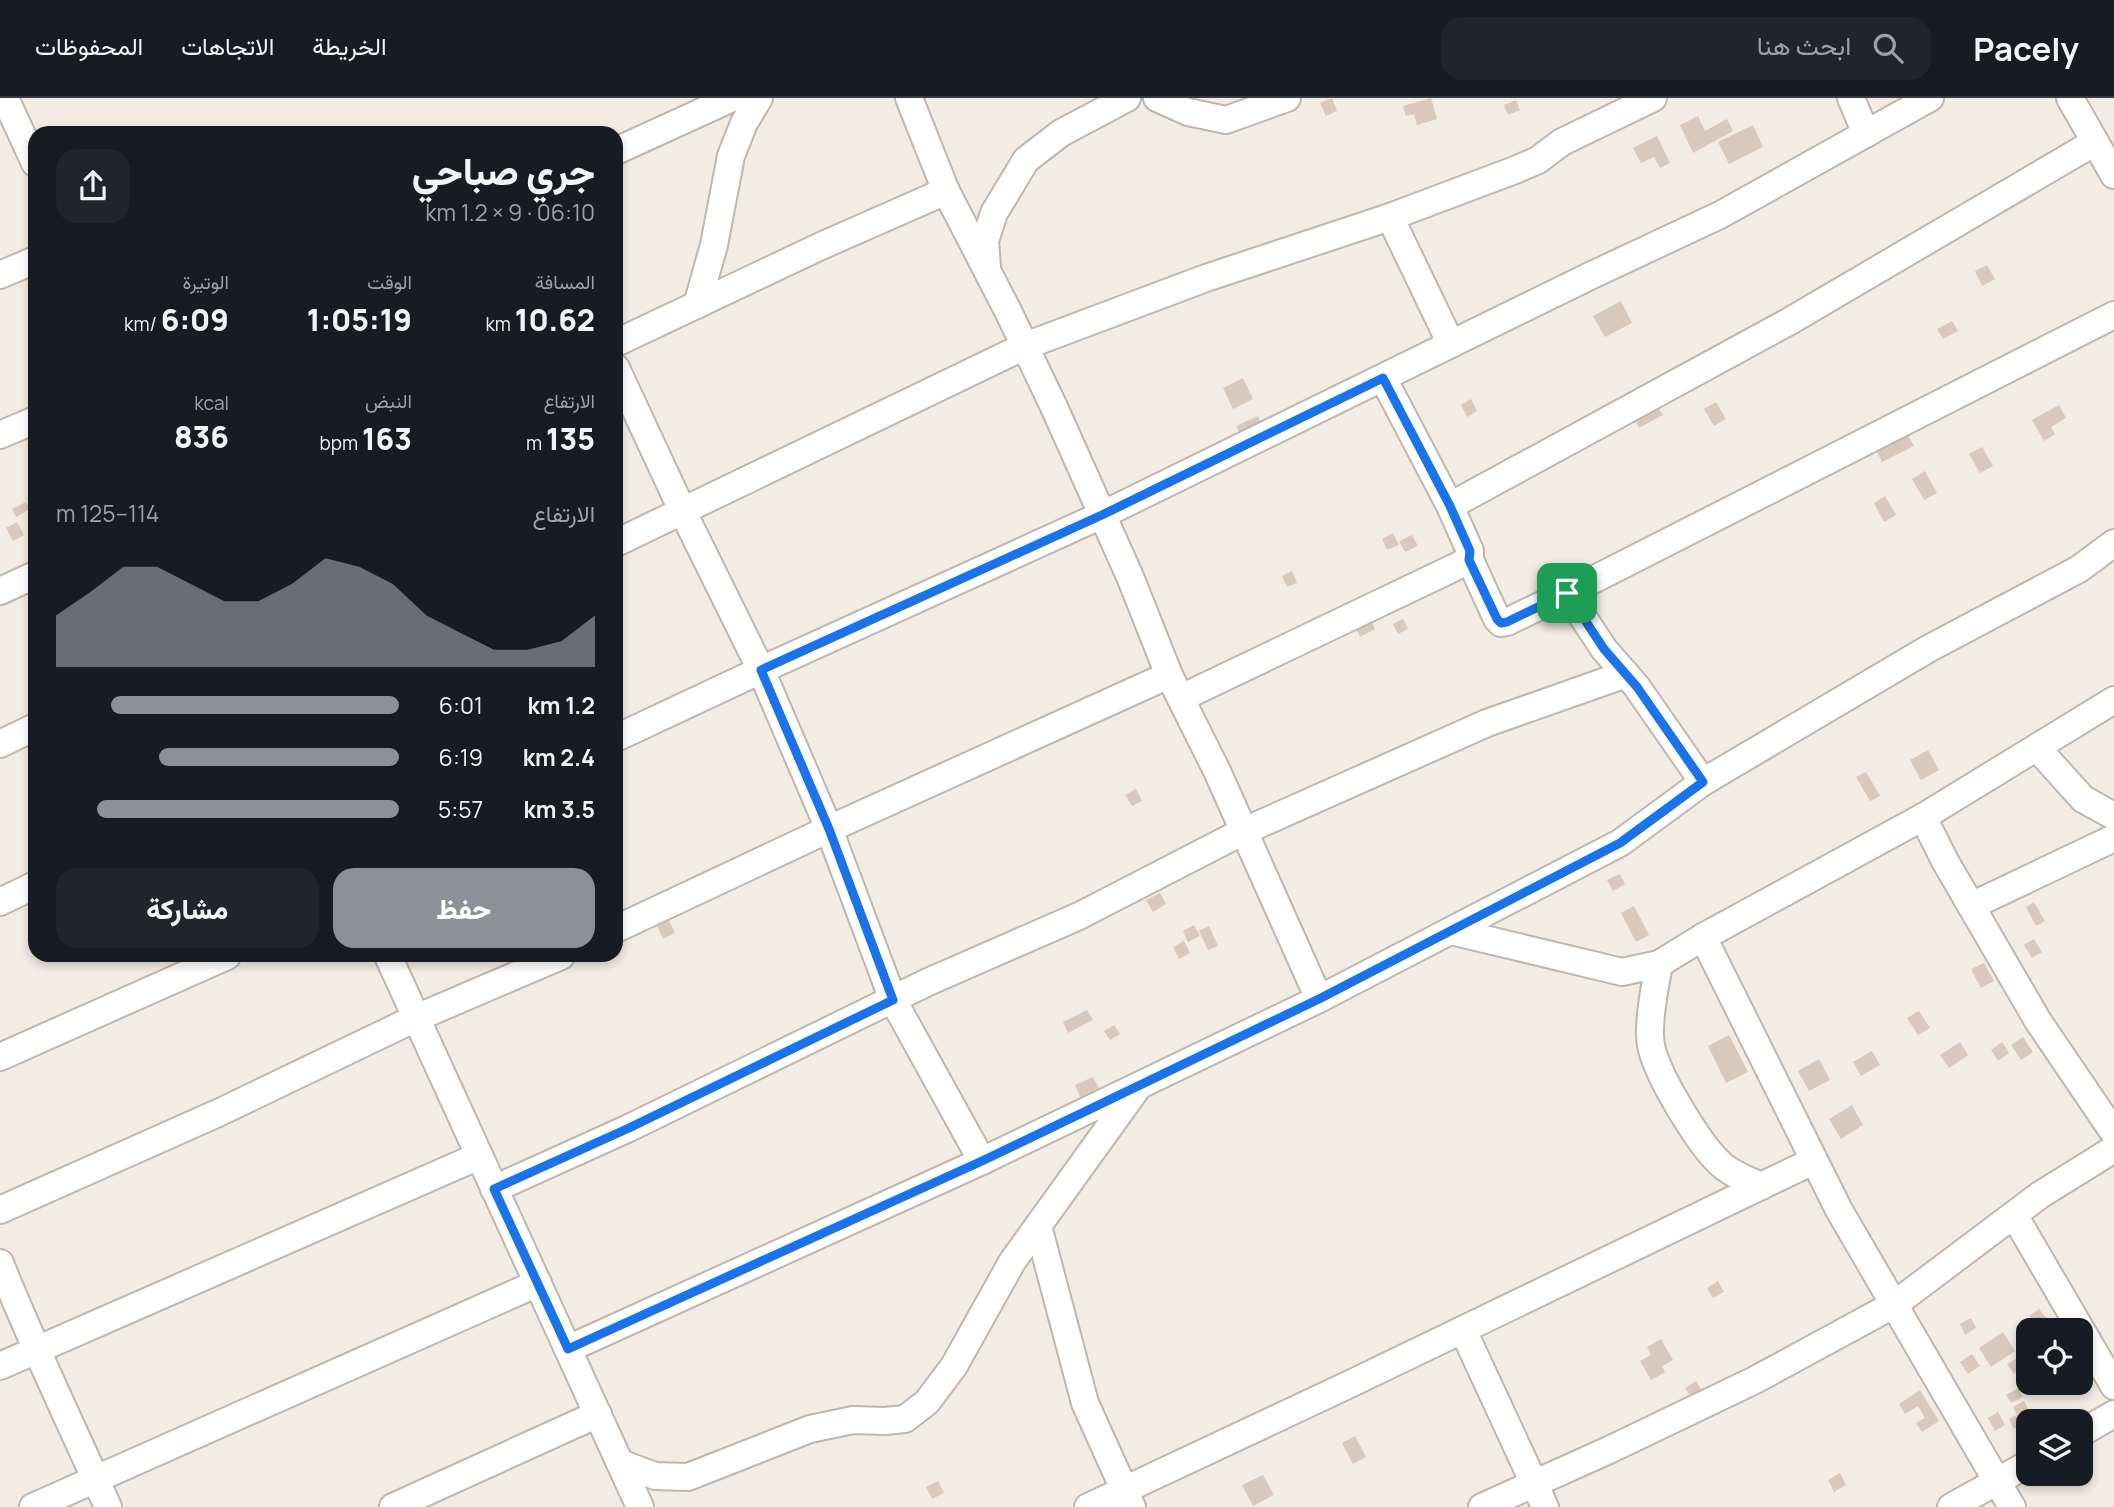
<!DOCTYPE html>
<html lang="ar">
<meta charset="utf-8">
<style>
:root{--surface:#171b24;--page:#20242c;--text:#f1f3f6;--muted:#9ea1a6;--line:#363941;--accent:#8c9099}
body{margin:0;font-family:Manrope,Vazirmatn,sans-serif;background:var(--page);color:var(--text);direction:rtl;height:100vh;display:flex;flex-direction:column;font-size:26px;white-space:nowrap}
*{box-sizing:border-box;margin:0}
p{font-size:23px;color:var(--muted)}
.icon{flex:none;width:38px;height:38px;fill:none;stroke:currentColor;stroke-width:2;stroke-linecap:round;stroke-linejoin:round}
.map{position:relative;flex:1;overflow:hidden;direction:ltr}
.sheet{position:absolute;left:28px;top:28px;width:595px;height:836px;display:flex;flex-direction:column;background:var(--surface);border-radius:21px;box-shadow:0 4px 10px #0003;direction:rtl}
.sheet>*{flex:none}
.tools{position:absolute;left:2016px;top:1220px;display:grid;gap:14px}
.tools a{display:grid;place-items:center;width:77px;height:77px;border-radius:14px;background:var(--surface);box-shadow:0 4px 10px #0003;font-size:35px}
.pin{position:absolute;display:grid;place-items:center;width:60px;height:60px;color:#fff;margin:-30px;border-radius:14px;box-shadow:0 4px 10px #0006}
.round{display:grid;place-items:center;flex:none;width:74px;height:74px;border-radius:21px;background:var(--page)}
.overview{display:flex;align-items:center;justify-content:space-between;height:119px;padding:0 28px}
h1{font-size:38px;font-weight:800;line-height:52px}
.stats{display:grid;grid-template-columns:repeat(3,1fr);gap:10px;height:119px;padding:7px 28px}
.stats div{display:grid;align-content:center}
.stats b{font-size:30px;font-weight:800}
.stats small{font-size:19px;font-weight:400}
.stats p{font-size:19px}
.chart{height:196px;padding:14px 28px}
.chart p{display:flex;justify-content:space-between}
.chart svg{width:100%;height:126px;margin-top:7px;fill:var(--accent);opacity:.7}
.action{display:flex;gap:14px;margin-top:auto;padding:14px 28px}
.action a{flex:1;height:80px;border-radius:21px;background:var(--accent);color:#fff;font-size:28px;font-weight:800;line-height:80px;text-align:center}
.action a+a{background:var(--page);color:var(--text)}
ul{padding:0 28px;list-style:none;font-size:23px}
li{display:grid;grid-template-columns:112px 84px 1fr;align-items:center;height:52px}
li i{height:18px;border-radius:9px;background:var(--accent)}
header{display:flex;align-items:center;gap:42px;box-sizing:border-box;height:98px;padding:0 35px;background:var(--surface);border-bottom:2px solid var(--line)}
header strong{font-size:33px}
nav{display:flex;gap:38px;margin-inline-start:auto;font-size:24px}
.search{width:490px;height:63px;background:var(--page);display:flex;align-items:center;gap:18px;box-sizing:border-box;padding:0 24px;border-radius:21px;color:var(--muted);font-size:26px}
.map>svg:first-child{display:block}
.building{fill:#d8c8bd}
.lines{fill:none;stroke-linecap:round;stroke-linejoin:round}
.minor-casing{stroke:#c2b5aa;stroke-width:30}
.minor{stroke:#fff;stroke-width:26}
.route-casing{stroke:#fff;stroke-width:14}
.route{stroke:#1a73e8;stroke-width:9}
</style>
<header>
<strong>Pacely</strong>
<div class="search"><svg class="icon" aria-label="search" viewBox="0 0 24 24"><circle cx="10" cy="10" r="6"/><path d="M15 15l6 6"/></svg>ابحث هنا</div>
<nav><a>الخريطة</a><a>الاتجاهات</a><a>المحفوظات</a></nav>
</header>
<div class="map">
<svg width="2114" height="1409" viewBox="0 0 2114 1409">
<rect width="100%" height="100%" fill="#f3ece5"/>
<g class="building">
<path d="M1332 0 1337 13 1326 18 1320 5Z"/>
<path d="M1431 0 1437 21 1417 27 1414 16 1406 18 1403 8Z"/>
<path d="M1516 2 1520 12 1508 17 1504 7Z"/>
<path d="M1698 18 1705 33 1727 21 1733 33 1693 55 1680 27Z"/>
<path d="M1753 27 1763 49 1729 66 1718 44Z"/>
<path d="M1657 38 1670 65 1660 70 1654 59 1641 65 1633 50Z"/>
<path d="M1987 167 1995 181 1982 188 1975 173Z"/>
<path d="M1621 203 1632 225 1605 239 1593 218Z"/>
<path d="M1952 223 1958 233 1943 241 1937 231Z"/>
<path d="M1243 280 1253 301 1233 311 1223 290Z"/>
<path d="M1471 301 1477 313 1467 319 1461 307Z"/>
<path d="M1716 304 1726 321 1714 328 1704 311Z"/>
<path d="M1657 307 1663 317 1639 330 1634 319Z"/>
<path d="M2059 307 2066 320 2051 329 2055 336 2044 343 2032 322Z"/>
<path d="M1258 318 1262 327 1241 337 1236 328Z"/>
<path d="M1905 332 1914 348 1882 364 1874 348Z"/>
<path d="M1982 349 1993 368 1980 375 1969 356Z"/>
<path d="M1925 373 1937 395 1924 402 1912 381Z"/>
<path d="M1885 398 1896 417 1884 424 1874 405Z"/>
<path d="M26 404 30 411 16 419 12 411Z"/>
<path d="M17 424 24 437 13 443 6 430Z"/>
<path d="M1393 435 1399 447 1387 452 1382 441Z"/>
<path d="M1412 437 1418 448 1405 454 1399 443Z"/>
<path d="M1292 473 1297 485 1287 489 1282 478Z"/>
<path d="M1370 520 1375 531 1360 539 1355 528Z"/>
<path d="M1403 521 1408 531 1398 536 1393 526Z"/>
<path d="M1928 652 1939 672 1921 682 1910 662Z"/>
<path d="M1866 674 1880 698 1870 703 1856 679Z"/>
<path d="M1136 691 1142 703 1132 708 1125 697Z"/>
<path d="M1620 776 1625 786 1613 793 1607 782Z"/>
<path d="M1160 795 1166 806 1153 814 1146 802Z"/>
<path d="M2034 804 2045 823 2036 828 2026 809Z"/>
<path d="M1634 808 1649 837 1636 844 1621 815Z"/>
<path d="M667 818 675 835 663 841 655 823Z"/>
<path d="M1194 827 1200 838 1188 844 1183 833Z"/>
<path d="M1209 828 1218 848 1208 852 1199 833Z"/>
<path d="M2034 841 2042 854 2032 860 2024 847Z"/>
<path d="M1184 843 1190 855 1179 861 1173 849Z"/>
<path d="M1984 865 1994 883 1981 890 1971 871Z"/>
<path d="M1087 912 1093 922 1068 935 1063 924Z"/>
<path d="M1919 913 1930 930 1918 937 1907 920Z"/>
<path d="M1114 927 1120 936 1110 942 1104 933Z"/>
<path d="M1729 937 1748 974 1726 985 1708 948Z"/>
<path d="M2023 939 2033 954 2021 962 2011 947Z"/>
<path d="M1960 944 1968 957 1949 970 1940 957Z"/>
<path d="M2002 944 2009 955 1998 963 1991 952Z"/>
<path d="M1872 953 1880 967 1861 978 1853 964Z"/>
<path d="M1819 961 1830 982 1809 993 1798 973Z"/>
<path d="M1093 979 1099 990 1080 999 1075 987Z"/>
<path d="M1852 1007 1863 1027 1841 1041 1829 1021Z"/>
<path d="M1718 1183 1724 1194 1713 1200 1707 1190Z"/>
<path d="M2039 1211 2046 1220 2035 1227 2029 1218Z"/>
<path d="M1971 1220 1976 1230 1965 1237 1960 1226Z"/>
<path d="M2003 1234 2015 1253 1991 1269 1979 1250Z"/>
<path d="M1661 1241 1673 1262 1662 1268 1665 1274 1651 1282 1640 1263 1651 1257 1647 1249Z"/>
<path d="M1972 1256 1980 1268 1968 1276 1960 1264Z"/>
<path d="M2017 1260 2023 1270 2014 1276 2007 1266Z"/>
<path d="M1696 1283 1703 1295 1692 1301 1685 1290Z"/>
<path d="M2018 1290 2023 1299 2011 1305 2006 1297Z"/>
<path d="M1920 1292 1939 1323 1922 1334 1916 1325 1925 1320 1918 1308 1905 1316 1899 1306Z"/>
<path d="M2024 1303 2033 1320 2014 1331 2009 1321 2017 1317 2013 1309Z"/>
<path d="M1998 1314 2005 1327 1995 1333 1988 1320Z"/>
<path d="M1355 1338 1366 1359 1353 1366 1342 1345Z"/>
<path d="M1840 1375 1846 1387 1834 1394 1828 1382Z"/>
<path d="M1263 1377 1274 1397 1253 1408 1242 1387Z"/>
<path d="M938 1383 944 1395 932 1401 926 1389Z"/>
</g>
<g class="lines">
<defs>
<g id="minor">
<path d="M5 0 35 65"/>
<path d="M909 0 946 93 1009 215 1054 309 1131 481 1169 577 1217 673 1319 901"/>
<path d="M1157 0 1188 14 1226 22 1287 0"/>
<path d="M1851 0 1866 36"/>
<path d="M2070 0 2114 77"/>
<path d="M616 53 732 0"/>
<path d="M1390 119 1451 246"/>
<path d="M987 169 985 143 994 115 1026 62 1061 35 1127 0"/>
<path d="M0 177 35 162"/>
<path d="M697 207 714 147 731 58 744 25 759 0"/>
<path d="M616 245 821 148 946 93"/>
<path d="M616 270 683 414 761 572 829 731 893 902 982 1063"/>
<path d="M1383 280 1450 408 1470 453V462L1497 521 1501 525 1507 524 1583 487 2114 217"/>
<path d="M0 337 35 322"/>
<path d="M1450 408 1790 223 2095 44"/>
<path d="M616 445 1025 248 1206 180 1390 119 1515 72 1538 62 1562 44 1653 0"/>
<path d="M0 493 35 477"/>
<path d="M1567 495 1604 551 1637 589 1703 684"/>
<path d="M1181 600 1470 462"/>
<path d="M616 640 761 572 1102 417 1592 177 1720 117 1930 0"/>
<path d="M0 646 35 629"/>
<path d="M2038 651 2083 701 2114 718"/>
<path d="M1923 719 1945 763 2038 923 2114 1035"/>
<path d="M0 804 35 787"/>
<path d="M1971 808 2114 740"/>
<path d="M616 831 829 731 1169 577"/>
<path d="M1451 833 1622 874 1659 866 1703 839 1923 719 2114 602"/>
<path d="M1703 839 1839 1112 2012 1409"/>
<path d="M388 858 640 1409"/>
<path d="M1659 866C1655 889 1646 930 1652 952 1660 981 1703 1055 1727 1071 1737 1078 1750 1083 1761 1088"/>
<path d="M0 959 227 858"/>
<path d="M494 1091 629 1030 928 884 1079 818 1242 734 1487 625 1626 576"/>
<path d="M0 1112 218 1015 416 920 561 858"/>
<path d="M2014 1117 2114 1288"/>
<path d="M1038 1128 1085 1305 1132 1409"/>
<path d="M0 1165C33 1248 72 1328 108 1409"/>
<path d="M1463 1232 1545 1409"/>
<path d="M568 1251 982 1063 1319 901 1620 745 1703 684 1928 551 2079 471 2114 445"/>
<path d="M0 1268 479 1058"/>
<path d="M2081 1335 2114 1316"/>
<path d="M620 1365 655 1378 688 1379 810 1331 853 1322 885 1323 905 1321 927 1304 954 1268 1012 1164 1138 989"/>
<path d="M33 1409 538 1185"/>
<path d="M393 1409 598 1316"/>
<path d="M1088 1409 1352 1285 1813 1063"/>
<path d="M1482 1409 1609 1352 1755 1282 1895 1206 2040 1097 2114 1051"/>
<path d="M1951 1409 2028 1366"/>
</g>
</defs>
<use href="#minor" class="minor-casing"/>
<use href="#minor" class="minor"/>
</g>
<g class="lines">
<defs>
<path id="route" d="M1383 280 1450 408 1470 453 1469 462 1497 521 1501 525 1507 524 1567 495 1604 551 1637 589 1703 684 1620 745 1319 901 982 1063 568 1251 494 1091 629 1030 893 902 829 731 761 572 1102 417Z"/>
</defs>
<use href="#route" class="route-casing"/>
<use href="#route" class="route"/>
</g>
</svg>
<div class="tools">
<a><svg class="icon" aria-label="locate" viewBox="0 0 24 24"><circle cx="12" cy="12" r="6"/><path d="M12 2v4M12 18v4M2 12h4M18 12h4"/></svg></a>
<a><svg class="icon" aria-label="layers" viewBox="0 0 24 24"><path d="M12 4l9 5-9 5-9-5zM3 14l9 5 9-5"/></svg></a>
</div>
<div class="pin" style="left:1567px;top:495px;background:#1e9e55"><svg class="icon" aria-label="arrive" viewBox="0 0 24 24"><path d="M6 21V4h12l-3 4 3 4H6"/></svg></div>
<section class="sheet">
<div class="overview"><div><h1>جري صباحي</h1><p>06:10 · 9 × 1.2 km</p></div><a class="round"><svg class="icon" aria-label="share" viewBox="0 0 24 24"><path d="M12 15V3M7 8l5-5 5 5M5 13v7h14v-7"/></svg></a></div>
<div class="stats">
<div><p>المسافة</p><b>10.62<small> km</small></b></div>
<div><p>الوقت</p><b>1:05:19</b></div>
<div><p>الوتيرة</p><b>6:09<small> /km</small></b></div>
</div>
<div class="stats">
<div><p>الارتفاع</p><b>135<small> m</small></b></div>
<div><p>النبض</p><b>163<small> bpm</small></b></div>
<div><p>kcal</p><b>836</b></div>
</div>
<div class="chart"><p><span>الارتفاع</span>114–125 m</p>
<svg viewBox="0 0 160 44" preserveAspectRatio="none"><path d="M0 44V26L10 18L20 9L30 9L40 15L50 21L60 21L70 15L80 6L90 9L100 15L110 26L120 32L130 38L140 38L150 35L160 26V44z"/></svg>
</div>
<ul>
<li><b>1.2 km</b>6:01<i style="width:84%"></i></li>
<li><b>2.4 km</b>6:19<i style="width:70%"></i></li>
<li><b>3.5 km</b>5:57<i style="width:88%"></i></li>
</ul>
<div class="action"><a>حفظ</a><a>مشاركة</a></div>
</section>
</div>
